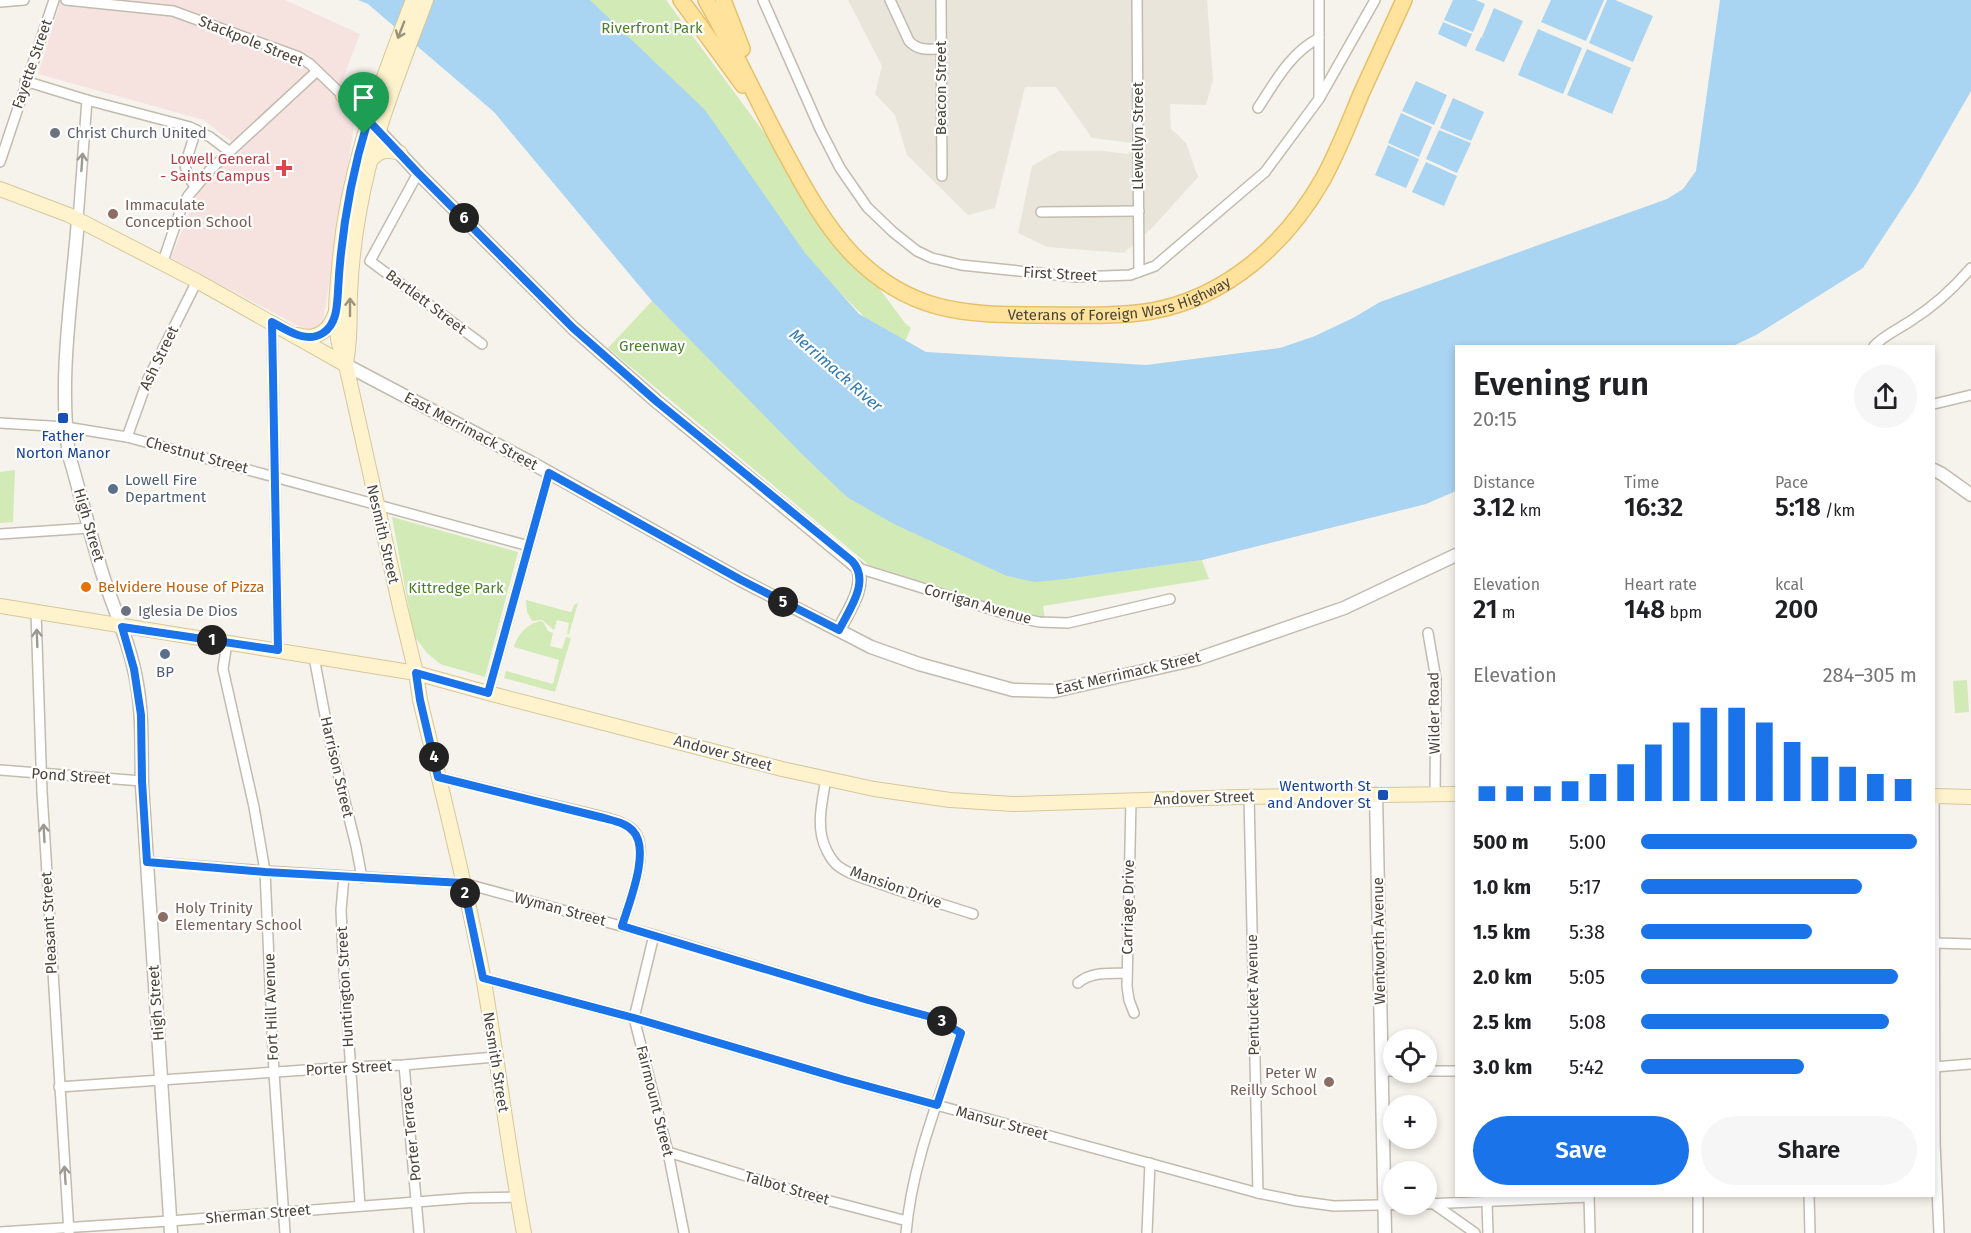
<!DOCTYPE html>
<meta charset="utf-8">
<style>
:root{--surface:#fff;--page:#f6f6f6;--text:#202124;--muted:#757577;--accent:#1a73e8}
body{margin:0;font-family:"Fira Sans",sans-serif;background:var(--page);color:var(--text);height:100vh;display:flex;flex-direction:column;font-size:22px;white-space:nowrap}
*{box-sizing:border-box;margin:0}
p{font-size:20px;color:var(--muted)}
.icon{flex:none;width:33px;height:33px;fill:none;stroke:currentColor;stroke-width:2;stroke-linecap:round;stroke-linejoin:round}
.map{position:relative;flex:1;overflow:hidden}
.details{position:absolute;left:1455px;top:345px;width:480px;height:852px;display:flex;flex-direction:column;background:var(--surface);border-radius:0px;box-shadow:0 3px 9px #0003}
.details>*{flex:none}
.tools{position:absolute;left:1383px;top:1029px;display:grid;gap:12px}
.tools a{display:grid;place-items:center;width:54px;height:54px;border-radius:50%;background:var(--surface);box-shadow:0 3px 9px #0003;font-size:30px}
.pin{position:absolute;display:grid;place-items:center;width:51px;height:51px;color:#fff;margin:-62px -26px;border-radius:50% 50% 50% 0;rotate:-45deg;box-shadow:0 0 6px #0007}
.pin .icon{rotate:45deg}
.km{position:absolute;width:30px;height:30px;margin:-15px;border-radius:50%;background:#222;color:#fff;font-size:16px;line-height:30px;text-align:center}
.round{display:grid;place-items:center;flex:none;width:63px;height:63px;border-radius:32px;background:var(--page)}
.head{display:flex;align-items:center;justify-content:space-between;height:102px;padding:0 18px}
h1{font-size:33px;font-weight:600;line-height:45px}
.stats{display:grid;grid-template-columns:repeat(3,1fr);gap:9px;height:102px;padding:6px 18px}
.stats div{display:grid;align-content:center}
.stats b{font-size:26px;font-weight:600}
.stats small{font-size:16px;font-weight:400}
.stats p{font-size:16px}
.chart{height:168px;padding:12px 18px}
.chart p{display:flex;justify-content:space-between}
.chart svg{width:100%;height:108px;margin-top:6px;stroke:var(--accent);stroke-width:6}
.action{display:flex;gap:12px;margin-top:auto;padding:12px 18px}
.action a{flex:1;height:69px;border-radius:36px;background:var(--accent);color:#fff;font-size:24px;font-weight:600;line-height:69px;text-align:center}
.action a+a{background:var(--page);color:var(--text)}
ul{padding:0 18px;list-style:none;font-size:20px}
li{display:grid;grid-template-columns:96px 72px 1fr;align-items:center;height:45px}
li i{height:15px;border-radius:8px;background:var(--accent)}
.map>svg:first-child{display:block}
.residential{fill:#eae5da}
.medical{fill:#f6e3e0}
.green{fill:#d2eab5}
.water{fill:#a9d4f2}
.lines{fill:none;stroke-linecap:round;stroke-linejoin:round}
.minor-casing{stroke:#c2bbae;stroke-width:12}
.tertiary-casing{stroke:#c2bbae;stroke-width:15}
.secondary-casing{stroke:#d6c79b;stroke-width:16}
.primary-casing{stroke:#e6c16a;stroke-width:18}
.minor{stroke:#fff;stroke-width:9}
.tertiary{stroke:#fff;stroke-width:12}
.secondary{stroke:#fff3cd;stroke-width:14}
.primary{stroke:#ffe39c;stroke-width:15}
.oneway{stroke:#9c937c}
.oneway2{stroke:#9c9892}
.route-casing{stroke:#fff;stroke-width:12}
.route{stroke:#1a73e8;stroke-width:8}
.worship-dot{fill:#6b7280;stroke:#fff;stroke-width:2}
.health-dot{fill:#e0444e;stroke:#fff;stroke-width:2}
.education-dot{fill:#8d6e63;stroke:#fff;stroke-width:2}
.transit-dot{fill:#1a4fb4;stroke:#fff;stroke-width:2}
.service-dot{fill:#5c6f8a;stroke:#fff;stroke-width:2}
.food-dot{fill:#e8710a;stroke:#fff;stroke-width:2}
.labels{text-anchor:middle;dominant-baseline:central;stroke-width:4.5;stroke-linejoin:round;paint-order:stroke}
.park-label{font-size:15px;fill:#4a7f2a;stroke:#fff}
.street-label{font-size:15px;fill:#4b4439;stroke:#fff}
.worship-label{font-size:15px;fill:#5b616d;stroke:#fff;text-anchor:start}
.health-label{font-size:15px;fill:#be3a42;stroke:#fff;text-anchor:end}
.education-label{font-size:15px;fill:#785e54;stroke:#fff;text-anchor:start}
.transit-label{font-size:15px;fill:#164399;stroke:#fff}
.service-label{font-size:15px;fill:#4e5e75;stroke:#fff;text-anchor:start}
.food-label{font-size:15px;fill:#c56008;stroke:#fff;text-anchor:start}
.water-label{font-size:16px;font-style:italic;fill:#2e7ab2;stroke:#fff}
</style>
<div class="map">
<svg width="1971" height="1233" viewBox="0 0 1971 1233">
<rect width="100%" height="100%" fill="#f6f3ec"/>
<path class="residential" d="M848 0H1207L1213 80 1206 105 1170 104 1171 129 1186 143 1198 177 1154 226 1124 253 1047 247 1018 233 1032 166 1058 151H1103L1128 154 1133 143 1092 138 1056 87H1025L995 208 968 215 907 155 895 115 875 94 882 66Z"/>
<path class="medical" d="M59 0H285L360 34 335 100 355 120 323 322 319 328 313 331 304 329 171 258 200 186 242 150 204 120 38 74 59 7Z"/>
<g class="green">
<path d="M575 0H666L905 323 911 328 901 350 887 340 814 266Z"/>
<path d="M652 301 847 497 1066 579 1202 560 1209 579 1043 606 1045 620 869 565 608 348Z"/>
<path d="M15 470 13 522 0 523V472Z"/>
<path d="M392 517 518 552 485 677 440 664 427 653 414 636Z"/>
<path d="M526 600 570 612 572 611 574 605 578 603 569 634H567L569 623 557 620 554 630 542 620 532 621 527 612Z"/>
<path d="M541 621 544 623 548 631 553 633 550 646 562 649 566 637 571 638 555 692 504 678 506 671 553 684 559 660 514 647C517 635 528 623 541 621Z"/>
<path d="M1967 680 1969 712 1955 713 1953 681Z"/>
</g>
<g class="water">
<path d="M358 0H590L705 110 805 253 859 314 926 352 1146 365 1280 348 1315 336 1353 318 1380 302 1667 199 1683 189 1696 171 1720 0H1971V91L1916 187 1863 268 1756 335 1733 346H1456V491L1426 504 1202 560 1066 579 1035 582 1007 576 894 524 847 497 805 457 652 301 494 112 368 4Z"/>
<path d="M1453 0H1476L1485 4 1473 32 1444 20Z"/>
<path d="M1551 0H1604L1586 41 1541 22Z"/>
<path d="M1607 0H1615L1653 16 1633 62 1589 43Z"/>
<path d="M1494 8 1523 21 1504 62 1475 50 1481 37 1489 40 1482 37Z"/>
<path d="M1443 22 1472 34 1466 47 1438 34Z"/>
<path d="M1538 29 1582 48 1563 94 1518 75Z"/>
<path d="M1587 49 1631 68 1612 114 1567 95Z"/>
<path d="M1416 81 1447 95 1434 125 1402 111Z"/>
<path d="M1453 98 1484 112 1471 141 1440 128Z"/>
<path d="M1401 113 1432 127 1419 157 1388 143Z"/>
<path d="M1439 130 1471 143 1457 173 1426 159Z"/>
<path d="M1388 145 1419 159 1406 188 1375 175Z"/>
<path d="M1426 162 1457 176 1444 206 1412 192Z"/>
</g>
<g class="lines">
<defs>
<g id="minor">
<path d="M66 0 173 11 299 57 310 64 368 120"/>
<path d="M763 0 820 129 840 168 867 207 893 232 917 251 932 258 961 265 1077 277 1130 275 1155 266 1265 172 1319 99 1375 0"/>
<path d="M890 0 909 41C918 51 928 49 941 49"/>
<path d="M941 0 942 176"/>
<path d="M1137 0 1139 272"/>
<path d="M0 2 24 0"/>
<path d="M25 81 87 100 190 127 210 137 230 152"/>
<path d="M1319 97V0"/>
<path d="M1258 108C1275 82 1290 53 1319 38"/>
<path d="M0 162 54 0"/>
<path d="M418 173 370 261 482 344"/>
<path d="M195 187 187 174 185 165 196 130"/>
<path d="M1041 212 1139 211"/>
<path d="M78 220 87 100"/>
<path d="M162 264 182 206 188 196 210 170 317 71"/>
<path d="M272 322 278 650"/>
<path d="M1874 346C1884 335 1899 329 1912 320 1936 305 1953 289 1971 268"/>
<path d="M1934 404 1971 395"/>
<path d="M0 423 66 427 127 437 529 546"/>
<path d="M127 437 148 379 197 281"/>
<path d="M0 534 90 528"/>
<path d="M858 568 1016 617 1039 622 1068 623 1170 599"/>
<path d="M36 612 42 792 69 1233"/>
<path d="M1428 633 1436 679 1435 794"/>
<path d="M227 642 223 669 254 807 265 871 274 1073 285 1233"/>
<path d="M314 657 329 737 356 846 362 878"/>
<path d="M488 693 549 473"/>
<path d="M0 770 142 781"/>
<path d="M438 777 604 817C614 820 626 823 634 831 651 850 629 903 622 926"/>
<path d="M826 779C822 802 815 829 827 851 830 857 833 862 838 866 850 875 866 879 881 884 911 895 942 904 973 914"/>
<path d="M1249 796 1258 1193"/>
<path d="M1934 796 1935 1143 1939 1233"/>
<path d="M1131 800 1127 986 1129 1000 1134 1013"/>
<path d="M147 862 265 871 463 883 654 935 868 1000 935 1018 961 1033C939 1099 912 1163 906 1233"/>
<path d="M344 876 341 910 343 954 360 1206"/>
<path d="M654 935 634 1018 668 1152 684 1233"/>
<path d="M1934 943 1971 944"/>
<path d="M483 978 634 1018 845 1080 1258 1193 1297 1201 1334 1206 1424 1204"/>
<path d="M1078 983C1092 971 1109 974 1127 973"/>
<path d="M404 1065 419 1233"/>
<path d="M1934 1067 1971 1064"/>
<path d="M1381 1071H1394"/>
<path d="M1426 1071H1456"/>
<path d="M59 1087 350 1067 404 1065 495 1057"/>
<path d="M668 1152 811 1196 907 1221"/>
<path d="M1589 1196 1590 1233"/>
<path d="M1698 1196V1233"/>
<path d="M1809 1196 1810 1233"/>
<path d="M1487 1202 1488 1233"/>
<path d="M1426 1204 1589 1197"/>
<path d="M1434 1204 1475 1233"/>
<path d="M0 1232 170 1221 468 1198 517 1197"/>
<path d="M1147 1233 1150 1163"/>
</g>
<g id="tertiary">
<path d="M373 125 418 173 573 328 656 401 858 568C865 589 848 611 839 630"/>
<path d="M78 220C72 297 58 379 69 455 81 496 91 538 104 579 116 614 131 647 137 684 143 717 141 751 142 785L171 1233"/>
<path d="M346 365 530 462 741 580 871 647 919 664 1013 690 1054 691 1197 659 1344 608 1456 555"/>
<path d="M1934 470 1942 474 1971 495"/>
<path d="M1376 794 1385 1233"/>
</g>
<g id="secondary">
<path d="M413 0C378 91 346 171 339 269 337 291 334 316 338 338 339 347 343 356 346 365L400 607 416 673 420 700C442 792 466 884 483 976 498 1062 508 1148 524 1233"/>
<path d="M343 96 359 99 379 90"/>
<path d="M370 161C379 150 387 149 400 153"/>
<path d="M0 189 69 215 197 281 346 365"/>
<path d="M297 335C316 341 329 331 335 314"/>
<path d="M346 363C351 338 349 319 350 295 351 267 354 240 359 213 371 139 400 70 426 0"/>
<path d="M0 606 416 673 488 693 782 769 874 789 950 800 1013 804 1239 797 1456 794"/>
<path d="M1934 796 1971 797"/>
</g>
<g id="primary">
<path d="M681 0 743 85"/>
<path id="s1" d="M706 0C735 51 759 105 787 156 806 191 826 227 853 255 909 312 963 315 1038 315 1076 315 1115 317 1152 311 1227 297 1286 244 1323 179 1338 152 1349 123 1361 94 1375 63 1390 31 1404 0"/>
<path d="M723 0 742 49"/>
</g>
</defs>
<use href="#minor" class="minor-casing"/>
<use href="#tertiary" class="tertiary-casing"/>
<use href="#secondary" class="secondary-casing"/>
<use href="#primary" class="primary-casing"/>
<use href="#minor" class="minor"/>
<use href="#tertiary" class="tertiary"/>
<use href="#secondary" class="secondary"/>
<use href="#primary" class="primary"/>
</g>
<defs><path id="oneway-shaft" d="M-6 0H5M1.5-3L5.5 0L1.5 3" fill="none" stroke-width="1.6" stroke-linecap="round" stroke-linejoin="round" transform="scale(1.5)"/></defs>
<g class="oneway">
<use href="#oneway-shaft" transform="translate(401 30) rotate(111)"/>
<use href="#oneway-shaft" transform="translate(350 307) rotate(-90)"/>
</g>
<g class="oneway2">
<use href="#oneway-shaft" transform="translate(82 162) rotate(-86)"/>
<use href="#oneway-shaft" transform="translate(37 638) rotate(-92)"/>
<use href="#oneway-shaft" transform="translate(44 833) rotate(-93)"/>
<use href="#oneway-shaft" transform="translate(65 1175) rotate(-94)"/>
</g>
<g class="lines">
<defs>
<path id="route" d="M368 120 418 173 573 328 656 401 852 561C871 581 849 610 839 630L741 580 549 473 488 693 416 673 420 700 438 777 604 818C614 821 626 823 633 831 651 850 629 903 622 926L868 1000 935 1018 961 1033 937 1105 845 1080 634 1018 483 978 463 883 265 872 147 862 142 781 141 715 134 669 122 627 278 650 272 322C287 330 306 344 323 333 337 324 337 306 338 291 341 232 351 176 368 120Z"/>
</defs>
<use href="#route" class="route-casing"/>
<use href="#route" class="route"/>
</g>
<g class="worship-dot">
<circle cx="55" cy="133" r="6"/>
<circle cx="126" cy="611" r="6"/>
</g>
<path class="health-dot" d="M281 159h6v6h6v6h-6v6h-6v-6h-6v-6h6z"/>
<g class="education-dot">
<circle cx="113" cy="214" r="6"/>
<circle cx="163" cy="917" r="6"/>
<circle cx="1329" cy="1082" r="6"/>
</g>
<g class="transit-dot">
<rect x="57" y="412" width="12" height="12" rx="3"/>
<rect x="1377" y="789" width="12" height="12" rx="3"/>
</g>
<g class="service-dot">
<circle cx="113" cy="489" r="6"/>
<circle cx="165" cy="654" r="6"/>
</g>
<circle class="food-dot" cx="86" cy="587" r="6"/>
<g class="labels">
<g class="park-label">
<text x="652" y="28">Riverfront Park</text>
<text x="652" y="346">Greenway</text>
<text x="456" y="588">Kittredge Park</text>
</g>
<g class="street-label">
<text transform="translate(251 41) rotate(22)">Stackpole Street</text>
<text transform="translate(32 64) rotate(-71)">Fayette Street</text>
<text transform="translate(941 88) rotate(-90)">Beacon Street</text>
<text transform="translate(1138 136) rotate(-90)">Llewellyn Street</text>
<text transform="translate(1060 274) rotate(3)">First Street</text>
<text stroke="none"><textPath href="#s1" startOffset="580">Veterans of Foreign Wars Highway</textPath></text>
<text transform="translate(426 302) rotate(37)">Bartlett Street</text>
<text transform="translate(159 358) rotate(-64)">Ash Street</text>
<text transform="translate(471 431) rotate(28)">East Merrimack Street</text>
<text transform="translate(197 455) rotate(15)">Chestnut Street</text>
<text transform="translate(89 525) rotate(74)">High Street</text>
<text transform="translate(383 534) rotate(77)">Nesmith Street</text>
<text transform="translate(978 604) rotate(16)">Corrigan Avenue</text>
<text transform="translate(1128 673) rotate(-13)">East Merrimack Street</text>
<text transform="translate(1434 713) rotate(-91)">Wilder Road</text>
<text transform="translate(723 753) rotate(15)">Andover Street</text>
<text transform="translate(337 767) rotate(77)">Harrison Street</text>
<text transform="translate(71 776) rotate(4)">Pond Street</text>
<text transform="translate(1204 798) rotate(-2)">Andover Street</text>
<text transform="translate(896 887) rotate(20)">Mansion Drive</text>
<text transform="translate(1128 907) rotate(-89)">Carriage Drive</text>
<text transform="translate(560 909) rotate(15)">Wyman Street</text>
<text transform="translate(49 923) rotate(-93)">Pleasant Street</text>
<text transform="translate(1379 941) rotate(-91)">Wentworth Avenue</text>
<text transform="translate(345 987) rotate(-93)">Huntington Street</text>
<text transform="translate(1253 995) rotate(-91)">Pentucket Avenue</text>
<text transform="translate(156 1003) rotate(-94)">High Street</text>
<text transform="translate(271 1007) rotate(-92)">Fort Hill Avenue</text>
<text transform="translate(496 1062) rotate(81)">Nesmith Street</text>
<text transform="translate(349 1068) rotate(-3)">Porter Street</text>
<text transform="translate(655 1101) rotate(76)">Fairmount Street</text>
<text transform="translate(1002 1123) rotate(15)">Mansur Street</text>
<text transform="translate(411 1134) rotate(-96)">Porter Terrace</text>
<text transform="translate(787 1188) rotate(16)">Talbot Street</text>
<text transform="translate(258 1214) rotate(-5)">Sherman Street</text>
</g>
<g class="worship-label">
<text x="67" y="133">Christ Church United</text>
<text x="138" y="611">Iglesia De Dios</text>
</g>
<g class="health-label">
<text x="270" y="159">Lowell General<tspan x="270" dy="17">- Saints Campus</tspan></text>
</g>
<g class="education-label">
<text x="125" y="205">Immaculate<tspan x="125" dy="17">Conception School</tspan></text>
<text x="175" y="908">Holy Trinity<tspan x="175" dy="17">Elementary School</tspan></text>
<text x="1317" y="1073" text-anchor="end">Peter W<tspan x="1317" dy="17">Reilly School</tspan></text>
</g>
<g class="transit-label">
<text x="63" y="436">Father<tspan x="63" dy="17">Norton Manor</tspan></text>
<text x="1371" y="786" text-anchor="end">Wentworth St<tspan x="1371" dy="17">and Andover St</tspan></text>
</g>
<g class="service-label">
<text x="125" y="480">Lowell Fire<tspan x="125" dy="17">Department</tspan></text>
<text x="165" y="672" text-anchor="middle">BP</text>
</g>
<g class="food-label">
<text x="98" y="587">Belvidere House of Pizza</text>
</g>
<g class="water-label">
<text transform="translate(836 370) rotate(41)">Merrimack River</text>
</g>
</g>
</svg>
<div class="tools">
<a><svg class="icon" aria-label="locate" viewBox="0 0 24 24"><circle cx="12" cy="12" r="6"/><path d="M12 2v4M12 18v4M2 12h4M18 12h4"/></svg></a>
<a>+</a>
<a>−</a>
</div>
<div class="pin" style="left:364px;top:134px;background:#1e9e55"><svg class="icon" aria-label="arrive" viewBox="0 0 24 24"><path d="M6 21V4h12l-3 4 3 4H6"/></svg></div>
<b class="km" style="left:212px;top:640px">1</b>
<b class="km" style="left:465px;top:893px">2</b>
<b class="km" style="left:942px;top:1021px">3</b>
<b class="km" style="left:434px;top:757px">4</b>
<b class="km" style="left:783px;top:602px">5</b>
<b class="km" style="left:464px;top:218px">6</b>
<section class="details">
<div class="head"><div><h1>Evening run</h1><p>20:15</p></div><a class="round"><svg class="icon" aria-label="share" viewBox="0 0 24 24"><path d="M12 15V3M7 8l5-5 5 5M5 13v7h14v-7"/></svg></a></div>
<div class="stats">
<div><p>Distance</p><b>3.12<small> km</small></b></div>
<div><p>Time</p><b>16:32</b></div>
<div><p>Pace</p><b>5:18<small> /km</small></b></div>
</div>
<div class="stats">
<div><p>Elevation</p><b>21<small> m</small></b></div>
<div><p>Heart rate</p><b>148<small> bpm</small></b></div>
<div><p>kcal</p><b>200</b></div>
</div>
<div class="chart"><p><span>Elevation</span>284–305 m</p>
<svg viewBox="0 0 160 44" preserveAspectRatio="none"><path d="M5 44V38M15 44V38M25 44V38M35 44V36M45 44V33M55 44V29M65 44V21M75 44V12M85 44V6M95 44V6M105 44V12M115 44V20M125 44V26M135 44V30M145 44V33M155 44V35"/></svg>
</div>
<ul>
<li><b>500 m</b>5:00<i style="width:100%"></i></li>
<li><b>1.0 km</b>5:17<i style="width:80%"></i></li>
<li><b>1.5 km</b>5:38<i style="width:62%"></i></li>
<li><b>2.0 km</b>5:05<i style="width:93%"></i></li>
<li><b>2.5 km</b>5:08<i style="width:90%"></i></li>
<li><b>3.0 km</b>5:42<i style="width:59%"></i></li>
</ul>
<div class="action"><a>Save</a><a>Share</a></div>
</section>
</div>
